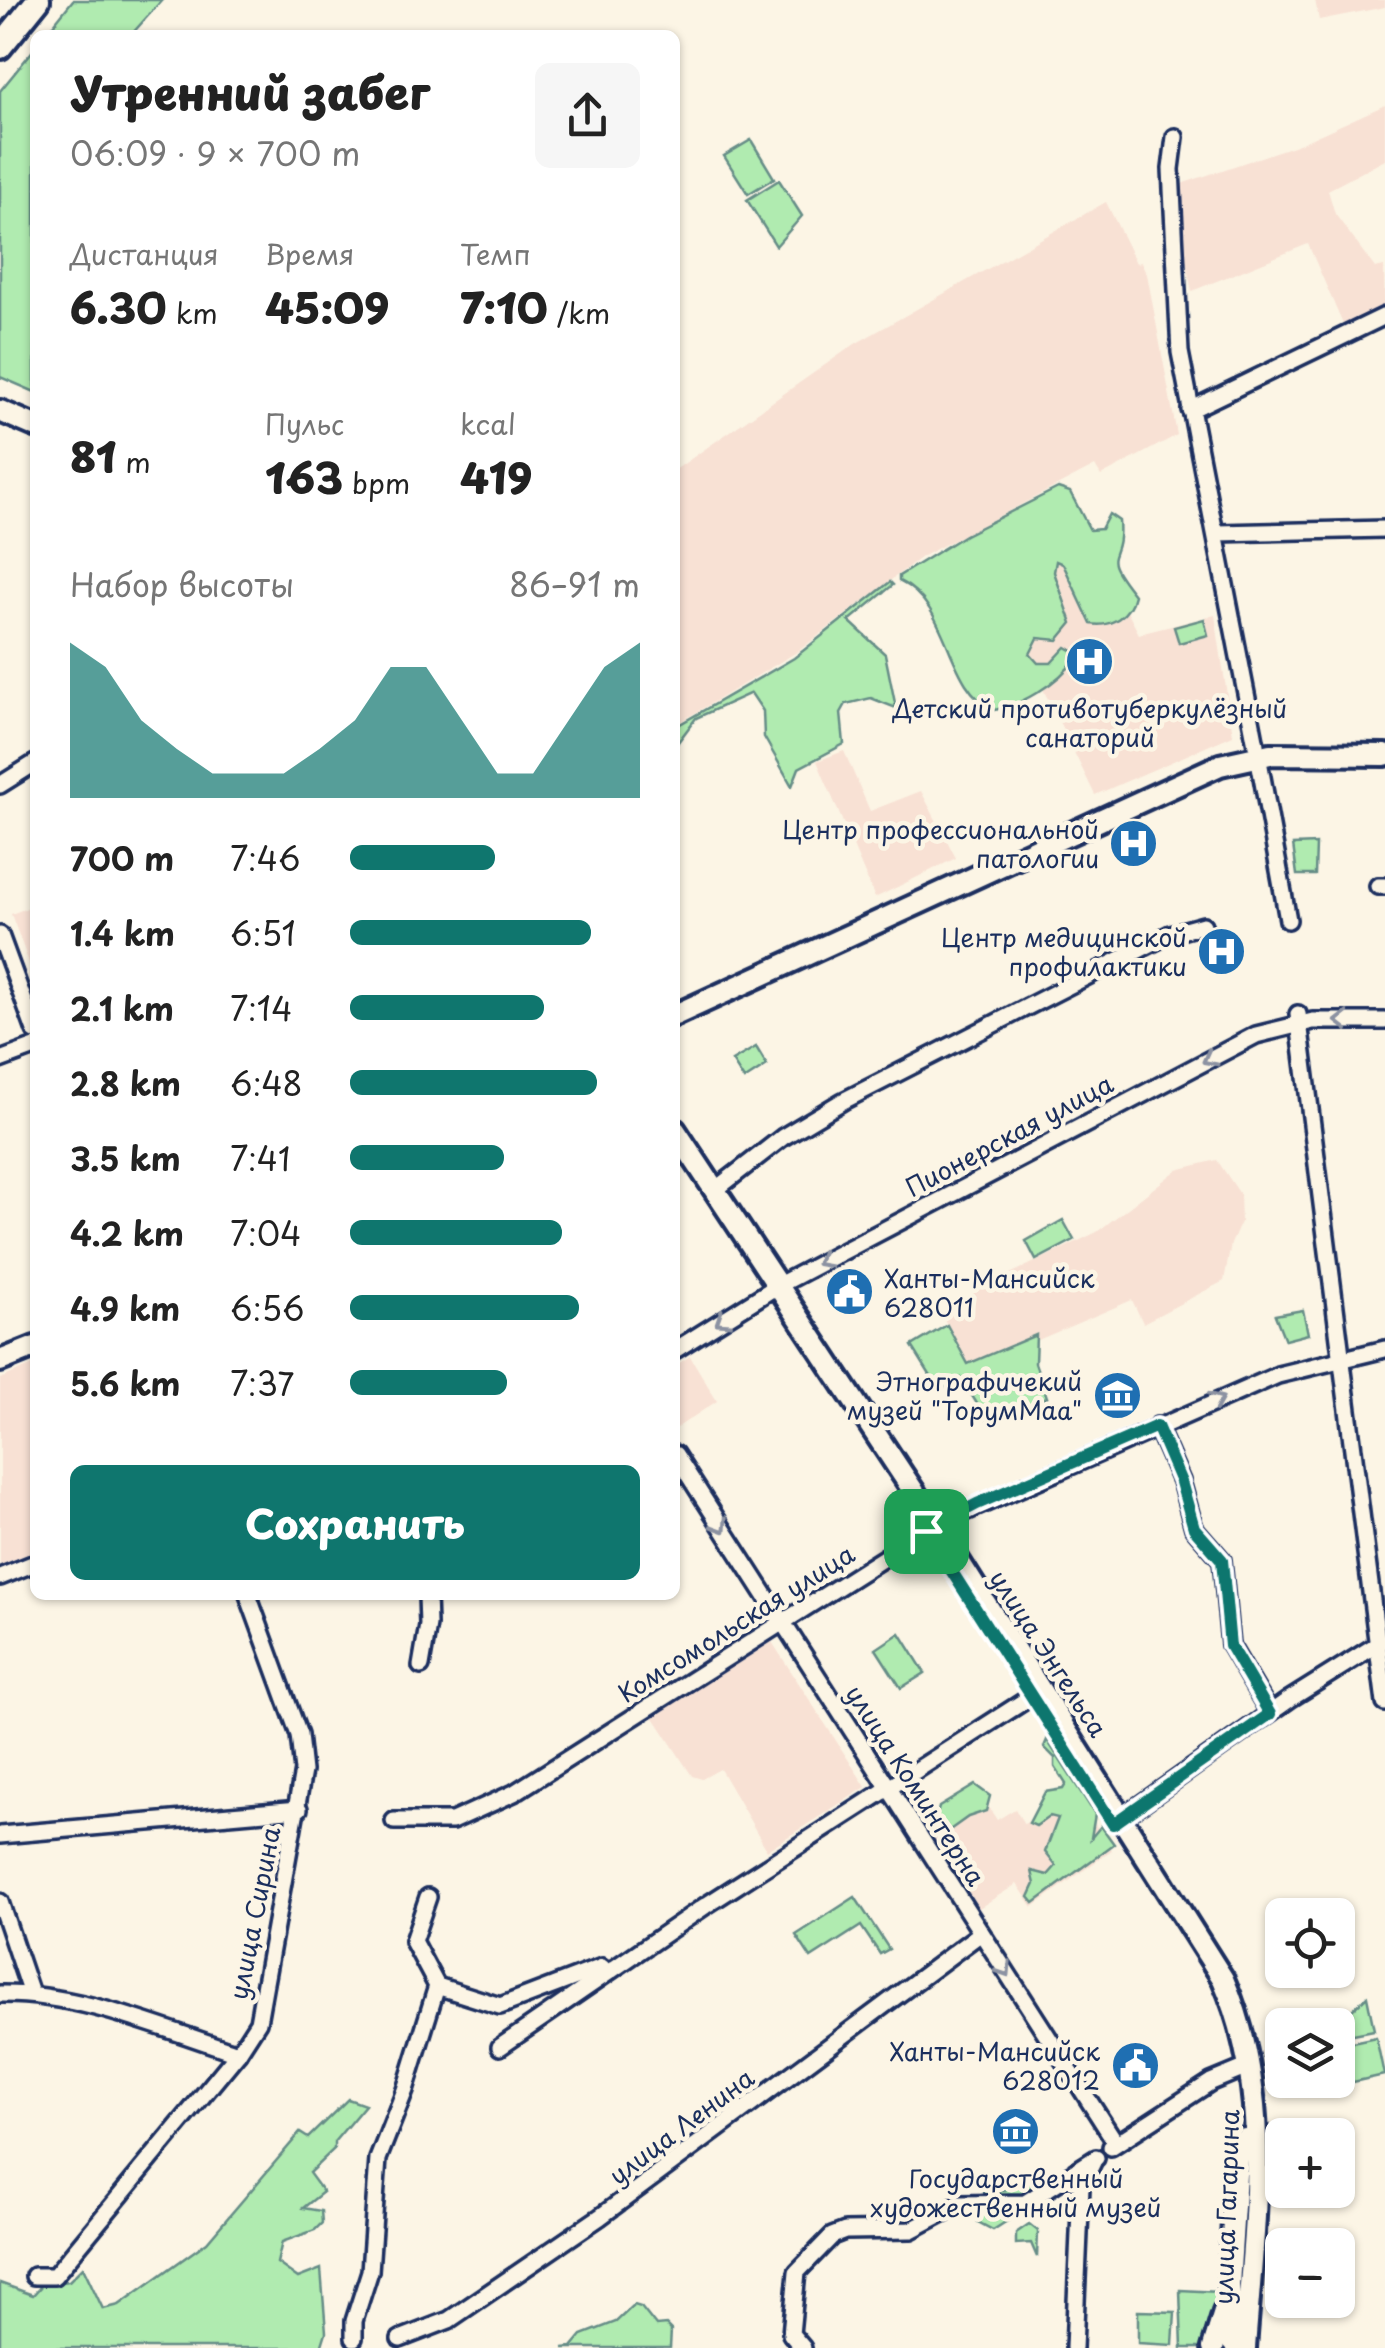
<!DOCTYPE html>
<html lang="ru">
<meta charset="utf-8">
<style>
:root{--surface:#fff;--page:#f6f6f6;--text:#222;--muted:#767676;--accent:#0f766e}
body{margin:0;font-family:"Playpen Sans",sans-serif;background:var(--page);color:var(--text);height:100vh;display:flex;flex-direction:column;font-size:38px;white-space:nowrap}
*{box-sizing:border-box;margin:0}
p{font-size:32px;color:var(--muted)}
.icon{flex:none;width:55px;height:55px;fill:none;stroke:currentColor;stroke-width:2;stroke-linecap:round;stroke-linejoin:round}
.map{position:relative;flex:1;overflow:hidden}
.sheet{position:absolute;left:30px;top:30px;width:650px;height:1570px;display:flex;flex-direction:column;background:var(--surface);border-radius:15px;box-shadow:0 2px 8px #0004}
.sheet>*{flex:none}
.controls{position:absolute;left:1265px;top:1898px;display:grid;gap:20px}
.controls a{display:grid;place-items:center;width:90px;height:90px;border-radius:15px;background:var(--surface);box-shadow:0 2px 8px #0004;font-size:50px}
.pin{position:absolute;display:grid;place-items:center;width:85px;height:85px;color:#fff;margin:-42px;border-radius:20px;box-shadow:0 5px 15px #0006}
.round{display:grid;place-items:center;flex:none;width:105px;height:105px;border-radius:15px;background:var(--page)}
.overview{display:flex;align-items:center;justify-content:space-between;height:170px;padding:0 40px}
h1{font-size:45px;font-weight:800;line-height:75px}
.figures{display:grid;grid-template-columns:repeat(3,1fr);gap:15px;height:170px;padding:10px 40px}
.figures div{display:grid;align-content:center}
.figures b{font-size:42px;font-weight:800}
.figures small{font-size:28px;font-weight:400}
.figures p{font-size:28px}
.chart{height:280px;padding:20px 40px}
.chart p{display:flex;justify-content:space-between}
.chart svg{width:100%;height:180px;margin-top:10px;fill:var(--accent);opacity:.7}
.primary-button{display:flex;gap:20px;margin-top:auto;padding:20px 40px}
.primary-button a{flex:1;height:115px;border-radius:15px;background:var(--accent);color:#fff;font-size:40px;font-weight:800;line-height:115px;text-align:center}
ul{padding:0 40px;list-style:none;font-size:32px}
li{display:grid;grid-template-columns:160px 120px 1fr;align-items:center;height:75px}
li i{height:25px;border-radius:12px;background:var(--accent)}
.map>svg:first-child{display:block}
.built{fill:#f8e1d4}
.green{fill:#b0ebb0;stroke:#668d87;stroke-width:2.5}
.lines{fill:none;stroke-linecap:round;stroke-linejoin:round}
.minor-casing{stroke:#1b2f5e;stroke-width:22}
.major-casing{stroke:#1b2f5e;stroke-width:28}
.highway-casing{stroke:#1b2f5e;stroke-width:30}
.minor{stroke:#fcf5e5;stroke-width:15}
.major{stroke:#fcf5e5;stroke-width:20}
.highway{stroke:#fcf5e5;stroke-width:22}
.oneway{stroke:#8c92a2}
.route-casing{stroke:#fff;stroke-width:20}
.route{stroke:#0f766e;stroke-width:12}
.labels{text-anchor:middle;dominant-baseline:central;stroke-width:9;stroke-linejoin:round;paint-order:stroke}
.poi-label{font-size:25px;fill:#1b2f5e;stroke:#fcf5e5;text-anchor:end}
.street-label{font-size:25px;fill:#1b2f5e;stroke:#fcf5e5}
</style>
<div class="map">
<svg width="1385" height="2348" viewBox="0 0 1385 2348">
<rect width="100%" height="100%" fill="#fcf5e5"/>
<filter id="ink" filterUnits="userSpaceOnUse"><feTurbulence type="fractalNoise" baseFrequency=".01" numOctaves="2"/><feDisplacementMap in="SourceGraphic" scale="20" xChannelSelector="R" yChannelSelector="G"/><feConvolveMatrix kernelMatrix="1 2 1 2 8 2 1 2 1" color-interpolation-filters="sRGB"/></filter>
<g filter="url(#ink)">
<g class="built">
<path d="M1315 0H1385V7L1319 20Z"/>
<path d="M1385 105V160L1328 190 1335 214 1375 268 1384 266 1385 318 1345 329 1308 244 1192 291 1186 262 1181 184 1299 144Z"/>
<path d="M1106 202 1136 263 1141 262 1147 274 1177 435 1101 476 1095 466 921 557 797 652 675 725V470L855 344Z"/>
<path d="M1064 492 1139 634 1215 615 1233 735 1095 795 1043 689 987 713 910 577Z"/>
<path d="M844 751 870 811 921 791 956 858 875 898 817 761Z"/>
<path d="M35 905V979L11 914Z"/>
<path d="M1217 1160 1240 1194 1241 1222 1231 1244 1224 1281 1143 1323 1132 1300 1038 1340 1035 1335 968 1364 944 1319 977 1290 1097 1232 1177 1170Z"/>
<path d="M690 1356 717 1401 675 1429V1366Z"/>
<path d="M35 1364V1552L0 1565V1379Z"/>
<path d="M772 1642 866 1787 767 1850 720 1769 702 1779 692 1776 653 1716Z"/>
<path d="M975 1787 997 1820 1015 1809 1024 1824 1074 1793 1112 1850 1033 1907 1017 1884 979 1908 927 1830 946 1819Z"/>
</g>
<g class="green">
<path d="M73 0H162L131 35H45Z"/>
<path d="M35 48V392L0 377V91Z"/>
<path d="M751 140 774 178 748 194 724 156Z"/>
<path d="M779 180 802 216 776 246 747 200Z"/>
<path d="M1058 488 1070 492 1090 530 1101 529 1109 514 1119 521C1123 568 1096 547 1134 595 1130 615 1111 628 1091 624L1063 564 1056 561 1054 572 1072 623 1058 640 1038 638 1030 654 1038 663H1051L1066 647 1073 651 1074 660C1060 682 1020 706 994 710 944 686 952 606 899 581V576L965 535Z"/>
<path d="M890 582 893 585 849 621 885 654 896 708 871 698 846 704 841 713 844 744 799 768 792 786 764 737 763 711 751 693 696 718 675 746V727L794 658Z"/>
<path d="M1204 619 1208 635 1179 643 1174 627Z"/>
<path d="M1316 844 1315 875H1297L1293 845Z"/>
<path d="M756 1047 767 1065 744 1080 732 1061Z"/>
<path d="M1063 1220 1074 1240 1036 1260 1026 1241Z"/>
<path d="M1303 1310 1308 1334 1285 1340 1275 1315Z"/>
<path d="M947 1325 968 1364 1036 1335 1035 1363 1047 1397 989 1423 961 1378 940 1391 912 1346Z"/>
<path d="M900 1633 925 1673 901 1688 876 1649Z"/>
<path d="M1047 1740 1095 1814 1091 1838 1101 1826 1114 1844 1034 1903 1029 1897 1035 1884 1032 1871 1048 1875 1056 1866 1045 1852 1058 1818 1050 1816 1036 1826 1029 1823 1045 1792 1063 1789 1066 1784 1055 1767V1758L1044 1747Z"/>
<path d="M975 1785 990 1796 986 1811 968 1817 940 1837 932 1835 939 1807Z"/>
<path d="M855 1897 889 1949 880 1954 861 1926 811 1958 796 1935Z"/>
<path d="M1367 1996 1374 2030 1338 2037 1336 2025Z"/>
<path d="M1376 2037 1384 2075 1331 2087 1329 2080H1338V2045Z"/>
<path d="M348 2099 365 2105 334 2142V2149L309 2173 323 2192 303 2208 321 2211 322 2223 315 2230 282 2242 277 2263 298 2278 321 2269 326 2332 321 2348H0V2283L33 2295 43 2284 69 2281 83 2267 103 2309 119 2305 207 2242 300 2133 308 2138Z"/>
<path d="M995 2176 1041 2178 1040 2188 1025 2195 983 2194V2190H1005L1004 2186 984 2184Z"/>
<path d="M980 2207 1021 2210 1023 2211 993 2230 978 2222Z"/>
<path d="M1029 2224 1038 2231 1037 2257 1031 2243 1016 2244V2233Z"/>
<path d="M1180 2290 1219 2292 1205 2348H1182Z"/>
<path d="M634 2305 641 2307 656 2326 666 2325 671 2330 670 2348H563L572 2347 582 2335 616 2322Z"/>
<path d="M1138 2311 1175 2312 1173 2345 1138 2343Z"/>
</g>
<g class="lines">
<defs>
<g id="minor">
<path d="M1175 137 1171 169 1180 352 1256 745"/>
<path d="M1190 410 1385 316"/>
<path d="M1218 533 1385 529"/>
<path d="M1258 755 1288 920"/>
<path d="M0 785 35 763"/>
<path d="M1378 886H1385"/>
<path d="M0 935 35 1031"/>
<path d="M1298 1014 1385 1703"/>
<path d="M0 1060 35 1047"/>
<path d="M715 1190 783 1137 843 1101 1170 934 1203 925"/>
<path d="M779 1285 1256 1035 1313 1021H1385"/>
<path d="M675 1350 769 1291"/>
<path d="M1157 1426 1181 1481 1194 1528 1222 1560 1230 1645 1270 1713"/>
<path d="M675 1454 1116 2143"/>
<path d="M936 1525 1278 1375 1385 1349"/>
<path d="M0 1577 35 1563"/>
<path d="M421 1666 428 1625 427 1595"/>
<path d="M1124 1816 1290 1699 1381 1642"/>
<path d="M394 1821H452L514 1793 926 1531"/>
<path d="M0 1835 299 1809"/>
<path d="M0 1902 31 1994"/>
<path d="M437 1986 500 2006 602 1967"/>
<path d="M0 1994C81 1993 162 2029 238 2053"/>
<path d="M500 2047 705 1906 1032 1696"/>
<path d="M1111 2147 1211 2082 1240 2070"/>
<path d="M34 2276H54L238 2053 258 2022 303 1771 299 1735 248 1595"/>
<path d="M354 2338V2321L370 2271 378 2159 405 2090 437 1986 413 1941 428 1897"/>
<path d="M400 2339 449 2320 600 2217 981 1933"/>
<path d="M803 2348 791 2334 797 2272 832 2236 845 2231 911 2230 960 2204 1025 2203 1096 2158"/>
<path d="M1074 2348 1081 2187 1093 2162"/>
</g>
<g id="major">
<path d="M0 411 35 426"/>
<path d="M675 1015 1220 765 1270 754 1385 755"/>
<path d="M675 1130 936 1525 1223 1979C1274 2095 1254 2224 1245 2348"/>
<path d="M0 1361 35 1347"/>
<path d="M1233 2343 1229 2285 1237 2158 1245 2139"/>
<path d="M1213 2348 1224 2312"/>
</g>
<path id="highway" d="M0 47 38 0"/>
</defs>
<use href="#minor" class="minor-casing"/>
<use href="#major" class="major-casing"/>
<use href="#highway" class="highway-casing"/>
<use href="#minor" class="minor"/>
<use href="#major" class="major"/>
<use href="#highway" class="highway"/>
</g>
<defs><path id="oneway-chevron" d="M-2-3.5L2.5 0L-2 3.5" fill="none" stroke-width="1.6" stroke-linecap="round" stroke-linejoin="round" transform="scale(2.5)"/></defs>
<g class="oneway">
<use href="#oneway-chevron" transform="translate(1342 1021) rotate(-180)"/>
<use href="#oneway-chevron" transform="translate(1209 1059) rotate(152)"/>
<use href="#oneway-chevron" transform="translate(823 1261) rotate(152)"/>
<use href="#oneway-chevron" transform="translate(722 1320) rotate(147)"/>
<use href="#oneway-chevron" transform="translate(1217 1400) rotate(-23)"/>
<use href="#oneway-chevron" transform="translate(721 1526) rotate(58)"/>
<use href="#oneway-chevron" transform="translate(1005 1970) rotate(57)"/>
</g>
</g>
<g class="lines" filter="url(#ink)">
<defs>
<path id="route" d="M1157 1426 1181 1482 1194 1528 1222 1560 1230 1646 1270 1714 1113 1824 926 1531 977 1504Z"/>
</defs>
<use href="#route" class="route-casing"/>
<use href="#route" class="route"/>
</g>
<defs>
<symbol id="hospital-disc" viewBox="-11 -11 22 22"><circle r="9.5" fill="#1f6fb2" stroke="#fcf5e5"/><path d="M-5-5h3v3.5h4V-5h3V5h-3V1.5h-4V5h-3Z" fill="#fff"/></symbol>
<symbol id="civic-disc" viewBox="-11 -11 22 22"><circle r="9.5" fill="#1f6fb2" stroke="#fcf5e5"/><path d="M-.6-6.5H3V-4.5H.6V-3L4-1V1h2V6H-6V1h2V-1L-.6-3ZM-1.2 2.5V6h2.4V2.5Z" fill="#fff"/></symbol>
<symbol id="museum-disc" viewBox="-11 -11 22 22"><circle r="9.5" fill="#1f6fb2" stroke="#fcf5e5"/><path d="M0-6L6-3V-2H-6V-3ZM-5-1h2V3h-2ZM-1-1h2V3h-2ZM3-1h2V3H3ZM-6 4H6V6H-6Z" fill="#fff"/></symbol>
</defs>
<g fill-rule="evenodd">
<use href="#hospital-disc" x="1062" y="634" width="55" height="55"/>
<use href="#hospital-disc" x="1106" y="816" width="55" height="55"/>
<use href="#hospital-disc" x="1194" y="924" width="55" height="55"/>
<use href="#civic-disc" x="822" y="1264" width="55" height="55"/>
<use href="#museum-disc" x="1090" y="1368" width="55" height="55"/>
<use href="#civic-disc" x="1108" y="2038" width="55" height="55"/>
<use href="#museum-disc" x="988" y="2104" width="55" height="55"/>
</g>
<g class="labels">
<g class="poi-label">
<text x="1090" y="708" text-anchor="middle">Детский противотуберкулёзный<tspan x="1090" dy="29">санаторий</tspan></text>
<text x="1099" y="829">Центр профессиональной<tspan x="1099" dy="29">патологии</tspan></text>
<text x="1187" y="937">Центр медицинской<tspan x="1187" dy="29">профилактики</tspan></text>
<text x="884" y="1278" text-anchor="start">Ханты-Мансийск<tspan x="884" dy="29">628011</tspan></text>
<text x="1082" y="1381">Этнографичекий<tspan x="1082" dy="29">музей "ТорумМаа"</tspan></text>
<text x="1100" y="2051">Ханты-Мансийск<tspan x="1100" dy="29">628012</tspan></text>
<text x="1016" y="2178" text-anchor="middle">Государственный<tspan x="1016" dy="29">художественный музей</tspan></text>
</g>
<g class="street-label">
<text transform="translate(1009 1135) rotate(-28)">Пионерская улица</text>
<text transform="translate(736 1623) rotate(-32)">Комсомольская улица</text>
<text transform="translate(1049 1653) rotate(57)">улица Энгельса</text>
<text transform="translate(916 1785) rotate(57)">улица Коминтерна</text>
<text transform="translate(254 1913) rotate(-79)">улица Сирина</text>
<text transform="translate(681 2126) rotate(-37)">улица Ленина</text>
<text transform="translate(1226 2207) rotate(-88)">улица Гагарина</text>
</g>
</g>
</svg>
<div class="controls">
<a><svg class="icon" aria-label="locate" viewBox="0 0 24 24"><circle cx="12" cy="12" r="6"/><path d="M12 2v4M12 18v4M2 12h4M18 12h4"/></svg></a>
<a><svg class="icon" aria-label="layers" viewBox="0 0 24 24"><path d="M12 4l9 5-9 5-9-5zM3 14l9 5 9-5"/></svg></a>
<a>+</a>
<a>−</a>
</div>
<div class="pin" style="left:926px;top:1531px;background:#1e9e55"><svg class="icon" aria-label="arrive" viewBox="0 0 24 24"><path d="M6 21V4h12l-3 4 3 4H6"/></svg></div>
<section class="sheet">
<div class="overview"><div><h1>Утренний забег</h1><p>06:09 · 9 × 700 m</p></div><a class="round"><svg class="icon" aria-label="share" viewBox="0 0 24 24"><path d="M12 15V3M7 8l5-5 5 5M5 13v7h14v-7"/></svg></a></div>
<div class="figures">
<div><p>Дистанция</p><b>6.30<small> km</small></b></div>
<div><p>Время</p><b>45:09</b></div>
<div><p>Темп</p><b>7:10<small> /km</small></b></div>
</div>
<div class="figures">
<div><b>81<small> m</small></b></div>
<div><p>Пульс</p><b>163<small> bpm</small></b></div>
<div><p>kcal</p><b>419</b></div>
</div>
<div class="chart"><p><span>Набор высоты</span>86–91 m</p>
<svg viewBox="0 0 160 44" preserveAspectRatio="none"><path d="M0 44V6L10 12L20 25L30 32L40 38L50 38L60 38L70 32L80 25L90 12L100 12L110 25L120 38L130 38L140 25L150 12L160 6V44z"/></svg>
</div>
<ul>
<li><b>700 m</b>7:46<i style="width:50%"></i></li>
<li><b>1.4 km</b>6:51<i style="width:83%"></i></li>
<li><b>2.1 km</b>7:14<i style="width:67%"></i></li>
<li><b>2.8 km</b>6:48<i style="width:85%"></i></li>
<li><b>3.5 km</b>7:41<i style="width:53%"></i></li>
<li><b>4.2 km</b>7:04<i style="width:73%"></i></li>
<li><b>4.9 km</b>6:56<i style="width:79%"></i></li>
<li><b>5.6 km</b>7:37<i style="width:54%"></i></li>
</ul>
<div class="primary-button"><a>Сохранить</a></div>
</section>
</div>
